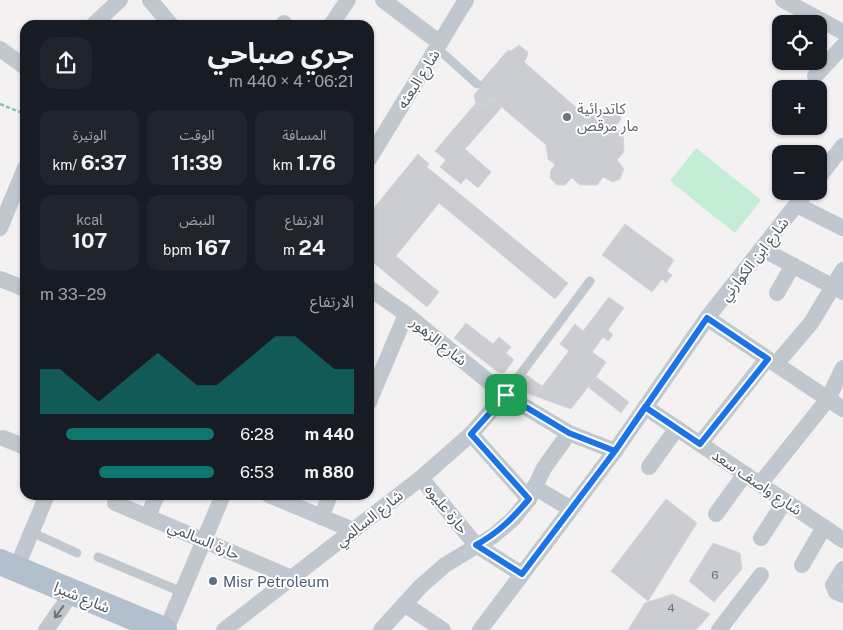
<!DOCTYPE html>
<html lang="ar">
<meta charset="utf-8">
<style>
:root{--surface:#171b24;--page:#20242c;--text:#f1f3f6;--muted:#9ea1a6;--accent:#0f766e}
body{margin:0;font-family:"Public Sans","Noto Sans Arabic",sans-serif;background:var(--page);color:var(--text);direction:rtl;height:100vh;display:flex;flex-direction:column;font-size:19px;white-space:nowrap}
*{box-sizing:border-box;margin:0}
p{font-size:16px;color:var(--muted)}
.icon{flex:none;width:28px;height:28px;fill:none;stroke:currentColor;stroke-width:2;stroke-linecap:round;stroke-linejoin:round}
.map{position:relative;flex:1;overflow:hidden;direction:ltr}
.details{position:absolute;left:20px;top:20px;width:354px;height:480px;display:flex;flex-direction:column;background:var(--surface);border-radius:15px;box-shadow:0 1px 4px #0004;direction:rtl}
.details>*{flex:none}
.buttons{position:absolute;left:772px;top:15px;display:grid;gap:10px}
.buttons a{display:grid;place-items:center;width:55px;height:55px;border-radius:10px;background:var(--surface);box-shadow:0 1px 4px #0004;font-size:25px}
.pin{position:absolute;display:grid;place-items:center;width:42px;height:42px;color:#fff;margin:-21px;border-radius:10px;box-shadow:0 2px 8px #0006}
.round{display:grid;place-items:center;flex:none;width:52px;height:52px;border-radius:15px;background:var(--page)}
.summary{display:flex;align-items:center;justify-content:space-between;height:85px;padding:0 20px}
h1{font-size:28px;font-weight:700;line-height:38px}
.stats{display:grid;grid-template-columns:repeat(3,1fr);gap:8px;height:85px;padding:5px 20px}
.stats div{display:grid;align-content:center;border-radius:12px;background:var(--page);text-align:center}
.stats b{font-size:21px;font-weight:700}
.stats small{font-size:14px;font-weight:400}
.stats p{font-size:14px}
.chart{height:140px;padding:10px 20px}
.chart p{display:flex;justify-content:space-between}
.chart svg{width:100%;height:90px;margin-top:5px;fill:var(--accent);opacity:.7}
ul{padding:0 20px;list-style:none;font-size:16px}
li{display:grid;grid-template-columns:80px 60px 1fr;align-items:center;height:38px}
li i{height:12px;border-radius:6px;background:var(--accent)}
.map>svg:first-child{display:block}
.green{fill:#c3edd5}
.building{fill:#cbcdd3;stroke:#d5d7db}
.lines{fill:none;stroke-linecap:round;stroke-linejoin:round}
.path{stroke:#7dc8a6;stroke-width:2.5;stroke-dasharray:4 2.5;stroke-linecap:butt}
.lane{stroke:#c0c7ce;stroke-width:9}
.street{stroke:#c0c7ce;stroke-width:16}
.primary{stroke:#b2bfcd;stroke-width:26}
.oneway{stroke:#6d767f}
.route-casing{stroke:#fff;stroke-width:10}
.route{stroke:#1a73e8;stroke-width:6}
.worship-dot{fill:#6b7280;stroke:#fff;stroke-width:2}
.service-dot{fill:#5c6f8a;stroke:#fff;stroke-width:2}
.labels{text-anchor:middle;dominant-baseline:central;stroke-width:4;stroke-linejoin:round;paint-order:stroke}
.number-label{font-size:12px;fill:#6a727a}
.street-label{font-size:15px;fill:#4a535d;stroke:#fff}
.worship-label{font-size:15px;fill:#5b616d;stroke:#fff;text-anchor:start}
.service-label{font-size:15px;fill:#4e5e75;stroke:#fff;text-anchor:start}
</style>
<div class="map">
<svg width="843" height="630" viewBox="0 0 843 630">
<rect width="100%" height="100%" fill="#f3f1f1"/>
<path class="green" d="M696 148 761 200 735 233 670 181Z"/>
<g class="building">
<path d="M519 45 528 52 527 57 524 62 578 109 592 108 599 114 609 106 618 109 621 119 615 127 623 134 624 152 617 160 624 169 620 179 613 182 603 177 597 185H580L572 178 565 185H557L550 178 551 170 555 165 548 159 546 145 491 98 484 106 476 103 474 95 480 88 477 86 508 50 511 51Z"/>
<path d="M491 98 502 107 465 149 491 172 478 188 466 178 461 184 440 167 446 160 435 151 476 103 484 106Z"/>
<path d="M418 154 429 164 427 167 568 283 555 299 439 203 396 256 439 292 427 307 369 259V214Z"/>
<path d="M625 224 674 260 667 271 672 275 666 283 662 279 652 292 602 255Z"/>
<path d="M609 297 624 308 608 330 613 335 608 341 603 337 592 352 606 362 596 377 571 409 535 396 569 351 560 344 575 324 583 331Z"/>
<path d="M466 323 493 344 499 337 511 347 506 353 514 360 504 373 498 372 454 338Z"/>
<path d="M526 375 542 386 535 396 523 392 519 384Z"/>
<path d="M596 377 629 402 621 413 588 387Z"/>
<path d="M666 499 697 523 648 601 611 571Z"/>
<path d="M713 543 740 553 742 569 714 602 689 581Z"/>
<path d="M673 594 710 614 696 630H628L645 603Z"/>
</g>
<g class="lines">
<g class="path">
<path d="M369 67 372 62"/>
<path d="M0 104 25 114"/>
</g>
<g class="lane">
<path d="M437 48 477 84"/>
<path d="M505 395 590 281"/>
<path d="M31 532 77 553"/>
<path d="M98 557 182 592"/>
</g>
<g class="street">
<path d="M150 0 171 25"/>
<path d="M383 0 440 43"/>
<path d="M783 0 843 32"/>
<path d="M93 25 120 0"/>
<path d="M283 25 284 23"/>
<path d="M331 25 348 0"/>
<path d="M0 49 25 67"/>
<path d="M815 76 843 46"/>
<path d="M369 159 466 0"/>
<path d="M819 177 843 146"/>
<path d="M797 205 843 228"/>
<path d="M0 228 25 168"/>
<path d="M762 249 843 292"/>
<path d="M0 279 25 289"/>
<path d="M369 288 406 314 505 395 569 433 615 451"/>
<path d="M777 293 793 265"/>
<path d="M707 318 843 409"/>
<path d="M776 364 811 323 843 270"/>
<path d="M369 402 406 314"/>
<path d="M645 407 843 540"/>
<path d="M471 434 529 499"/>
<path d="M3 438 25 447"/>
<path d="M700 444 767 359"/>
<path d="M649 467 677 428"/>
<path d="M421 478 476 545 522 574"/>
<path d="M760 484 828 399 843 368"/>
<path d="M534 487 571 509"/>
<path d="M269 495 353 530"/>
<path d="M115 503 292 578"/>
<path d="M716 514 745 474"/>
<path d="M148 516 157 495"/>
<path d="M321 517 330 495"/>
<path d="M761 538 785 501"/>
<path d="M802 565 824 527"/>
<path d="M16 569 47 495"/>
<path d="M843 569 833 585 836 592 843 595"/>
<path d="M404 604 443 630"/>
<path d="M46 630 72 593"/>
<path d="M166 630 223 495"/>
<path d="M224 630 421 478 471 434 505 395"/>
<path d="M381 630 421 586 445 565 493 536 513 519 529 499 544 468 569 433"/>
<path d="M480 630 615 451 707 318 807 191"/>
<path d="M719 630 761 575"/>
</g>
<path class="primary" d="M0 562 164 630"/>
</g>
<defs><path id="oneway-shaft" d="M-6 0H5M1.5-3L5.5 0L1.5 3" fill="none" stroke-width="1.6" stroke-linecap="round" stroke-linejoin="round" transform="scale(1.25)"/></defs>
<use class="oneway" href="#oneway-shaft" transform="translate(59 612) rotate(126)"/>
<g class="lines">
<defs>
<path id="route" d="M506 395 471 434 529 499C513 518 498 533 476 545L522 574 615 451 645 407 700 444 768 359 707 318 615 451 569 433 506 395"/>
</defs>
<use href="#route" class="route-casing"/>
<use href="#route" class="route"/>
</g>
<circle class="worship-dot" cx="567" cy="117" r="5"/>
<circle class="service-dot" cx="213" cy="581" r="5"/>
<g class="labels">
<g class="number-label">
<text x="715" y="575">6</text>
<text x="671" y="608">4</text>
</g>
<g class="street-label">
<text transform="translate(418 79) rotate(-58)">شارع البعثه</text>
<text transform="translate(754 259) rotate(-52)">شارع ابن الكوارني</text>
<text transform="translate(439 341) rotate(39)">شارع الزهور</text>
<text transform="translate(757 482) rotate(34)">شارع واصف سعد</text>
<text transform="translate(447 509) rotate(51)">حارة عليوه</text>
<text transform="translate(369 518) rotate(-38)">شارع السالمي</text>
<text transform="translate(204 540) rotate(23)">حارة السالمي</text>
<text transform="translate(82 597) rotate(22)">شارع شبرا</text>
</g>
<g class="worship-label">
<text x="577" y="108">كاتدرائية<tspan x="577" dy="17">مار مرقص</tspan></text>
</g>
<g class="service-label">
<text x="223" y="581">Misr Petroleum</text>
</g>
</g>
</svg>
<div class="buttons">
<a><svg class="icon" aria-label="locate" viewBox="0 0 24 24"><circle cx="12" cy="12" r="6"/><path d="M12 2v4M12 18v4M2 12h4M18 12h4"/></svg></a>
<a>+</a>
<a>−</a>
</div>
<div class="pin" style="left:506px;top:395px;background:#1e9e55"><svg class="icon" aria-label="arrive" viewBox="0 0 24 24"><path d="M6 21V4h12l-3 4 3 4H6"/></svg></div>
<section class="details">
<div class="summary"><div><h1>جري صباحي</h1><p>06:21 · 4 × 440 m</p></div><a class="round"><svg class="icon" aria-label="share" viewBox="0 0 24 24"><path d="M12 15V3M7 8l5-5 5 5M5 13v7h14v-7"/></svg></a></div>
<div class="stats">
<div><p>المسافة</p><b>1.76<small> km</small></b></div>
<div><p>الوقت</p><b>11:39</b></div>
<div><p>الوتيرة</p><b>6:37<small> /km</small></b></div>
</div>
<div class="stats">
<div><p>الارتفاع</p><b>24<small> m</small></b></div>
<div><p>النبض</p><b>167<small> bpm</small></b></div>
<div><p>kcal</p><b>107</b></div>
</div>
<div class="chart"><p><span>الارتفاع</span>29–33 m</p>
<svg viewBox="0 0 160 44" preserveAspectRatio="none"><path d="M0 44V22L10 22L20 30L30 38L40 30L50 22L60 14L70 22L80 30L90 30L100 22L110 14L120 6L130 6L140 14L150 22L160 22V44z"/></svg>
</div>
<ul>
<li><b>440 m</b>6:28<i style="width:85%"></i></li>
<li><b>880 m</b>6:53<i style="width:66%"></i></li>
</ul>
</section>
</div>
